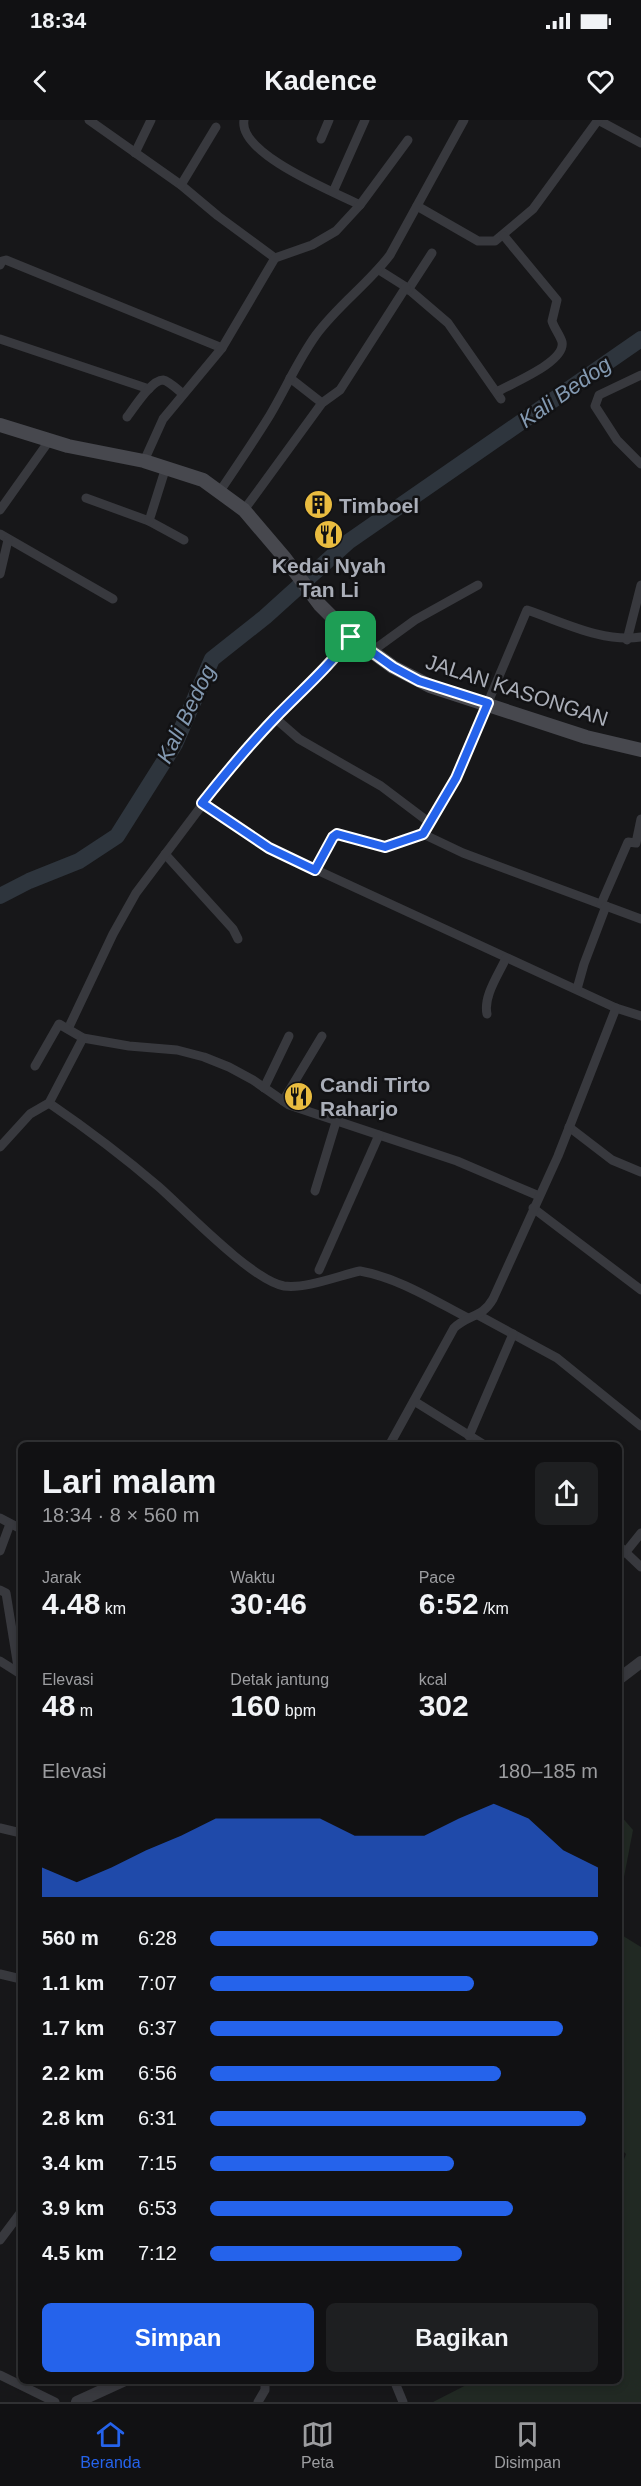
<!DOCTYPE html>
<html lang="id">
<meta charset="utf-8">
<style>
:root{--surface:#111113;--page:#1e1f21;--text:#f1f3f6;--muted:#9c9da0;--line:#303133;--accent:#2563eb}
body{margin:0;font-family:Helvetica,sans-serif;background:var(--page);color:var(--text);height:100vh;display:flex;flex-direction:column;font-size:22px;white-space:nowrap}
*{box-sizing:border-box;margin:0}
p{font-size:20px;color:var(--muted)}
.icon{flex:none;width:33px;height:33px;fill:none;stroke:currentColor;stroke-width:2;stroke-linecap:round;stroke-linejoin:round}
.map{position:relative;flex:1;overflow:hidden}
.details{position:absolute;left:18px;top:1322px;width:604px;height:942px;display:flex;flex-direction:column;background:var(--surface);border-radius:9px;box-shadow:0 3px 9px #0003,0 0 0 2px var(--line)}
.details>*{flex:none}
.pin{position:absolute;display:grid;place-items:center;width:51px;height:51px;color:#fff;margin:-26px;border-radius:12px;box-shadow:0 3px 9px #0006}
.round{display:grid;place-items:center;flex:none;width:63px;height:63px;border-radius:9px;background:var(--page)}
.summary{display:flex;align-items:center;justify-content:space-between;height:102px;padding:0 24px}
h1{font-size:33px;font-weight:700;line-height:45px}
.figures{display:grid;grid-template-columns:repeat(3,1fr);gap:9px;height:102px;padding:6px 24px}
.figures div{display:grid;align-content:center}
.figures b{font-size:30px;font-weight:700}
.figures small{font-size:16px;font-weight:400}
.figures p{font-size:16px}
.chart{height:168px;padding:12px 24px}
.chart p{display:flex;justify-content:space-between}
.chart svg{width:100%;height:108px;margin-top:6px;fill:var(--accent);opacity:.7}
.action{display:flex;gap:12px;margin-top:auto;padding:12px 24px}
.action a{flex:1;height:69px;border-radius:9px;background:var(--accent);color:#fff;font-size:24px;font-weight:700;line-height:69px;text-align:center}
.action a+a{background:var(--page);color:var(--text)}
ul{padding:0 24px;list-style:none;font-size:20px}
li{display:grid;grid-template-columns:96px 72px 1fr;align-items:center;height:45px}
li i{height:15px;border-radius:8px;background:var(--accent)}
.status{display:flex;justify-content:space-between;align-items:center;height:42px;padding:0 30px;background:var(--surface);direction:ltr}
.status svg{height:16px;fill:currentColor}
header{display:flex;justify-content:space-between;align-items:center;height:78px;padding:0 24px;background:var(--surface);font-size:27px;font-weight:700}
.dock{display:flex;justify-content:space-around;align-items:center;height:84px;border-top:2px solid var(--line);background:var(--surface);font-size:16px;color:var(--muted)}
.dock a{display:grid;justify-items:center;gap:3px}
.dock .on{color:var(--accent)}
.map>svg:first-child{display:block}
.green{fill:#212923}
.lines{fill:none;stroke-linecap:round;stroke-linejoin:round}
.river{stroke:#2e353d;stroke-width:16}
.minor{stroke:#38393e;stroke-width:9}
.tertiary{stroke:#38393e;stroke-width:12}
.secondary{stroke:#47484e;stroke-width:14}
.route-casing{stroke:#fff;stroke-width:12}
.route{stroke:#2563eb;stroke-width:8}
.labels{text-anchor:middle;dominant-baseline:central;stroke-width:5;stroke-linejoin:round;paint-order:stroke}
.poi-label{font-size:21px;font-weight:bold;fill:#aaaeb8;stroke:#121214;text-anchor:start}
.street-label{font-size:21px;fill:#aaaeb8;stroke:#121214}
.water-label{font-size:22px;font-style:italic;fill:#8399b1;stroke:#121214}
</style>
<div class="status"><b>18:34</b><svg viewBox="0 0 49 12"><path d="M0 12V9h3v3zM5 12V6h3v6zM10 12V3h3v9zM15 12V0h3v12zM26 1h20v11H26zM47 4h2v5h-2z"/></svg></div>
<header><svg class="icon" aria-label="back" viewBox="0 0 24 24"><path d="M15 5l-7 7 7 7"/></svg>Kadence<svg class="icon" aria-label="heart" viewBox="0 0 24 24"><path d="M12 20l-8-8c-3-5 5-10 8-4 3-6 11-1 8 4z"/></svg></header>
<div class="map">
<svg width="641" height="2282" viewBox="0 0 641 2282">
<rect width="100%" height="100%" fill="#171719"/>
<g class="green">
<path d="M620 1695 633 1710 620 1778Z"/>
<path d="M620 1814 641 1827V2282H433L474 2261 620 2260V2050L626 2034 620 2028Z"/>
</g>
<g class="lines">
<path class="river" d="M0 776 29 761 79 741 117 716 175 624 212 539 265 497 348 422 641 219"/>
<g class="minor">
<path d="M89 0 181 65 218 96 275 138"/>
<path d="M244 0C238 34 334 72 360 85"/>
<path d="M598 0 641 23"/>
<path d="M321 19 329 0"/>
<path d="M135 33 151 0"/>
<path d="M181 65 216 7"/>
<path d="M333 72 365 0"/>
<path d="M417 86 478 121H495L533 89 598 0"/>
<path d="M0 145 2 141 6 140 222 228"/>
<path d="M379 150 406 167 448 203 501 279"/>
<path d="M408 170 432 133"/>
<path d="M0 219 149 269"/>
<path d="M641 255 599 275 595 286 617 320 641 344"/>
<path d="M290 258 322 283"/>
<path d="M497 272C512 263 566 242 562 222 560 215 554 208 552 201L557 180 504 116"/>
<path d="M127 297C134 288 151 260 163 260 169 261 178 270 183 274"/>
<path d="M144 341 163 299 222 228 275 138 312 125 336 111 360 85 408 20"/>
<path d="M220 371C237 346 254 321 270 295 286 268 298 240 316 215 338 185 368 164 390 135L464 0"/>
<path d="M86 378 149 401 184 420"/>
<path d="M0 390 49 321"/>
<path d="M244 390 322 283 340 270 406 167"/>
<path d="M149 401 166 347"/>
<path d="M0 414 113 479"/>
<path d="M0 454 8 420"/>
<path d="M627 520 641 465"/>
<path d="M371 532 415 500 478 465"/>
<path d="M275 598 299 619 381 666 430 703"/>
<path d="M203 683 269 728 616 888 641 896"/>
<path d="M423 714 463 733 641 799"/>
<path d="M165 734 233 809 238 819"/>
<path d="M315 750 333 717 337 714 385 727 423 714 456 658 527 490C563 502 603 523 641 517"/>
<path d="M601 784 628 722 636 723 641 699"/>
<path d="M577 869 584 844 606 786"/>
<path d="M487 894C483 876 499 854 506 838"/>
<path d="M68 909 113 814 136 773 233 644 275 598 333 541 352 517"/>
<path d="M35 946 59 904 83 918 129 926 177 930 204 937 229 947 253 960 289 985 457 1041 539 1076"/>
<path d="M264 968 289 916"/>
<path d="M283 981 322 916"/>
<path d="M49 983C87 1009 124 1037 159 1067 185 1090 253 1161 284 1166 306 1169 338 1156 360 1151 399 1158 433 1180 468 1198"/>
<path d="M569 1007 612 1040 641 1052"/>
<path d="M0 1027 30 994 49 983 83 918"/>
<path d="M315 1071 336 1002"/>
<path d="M533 1088 641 1170"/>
<path d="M319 1150 379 1015"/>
<path d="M478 1195 557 1238 641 1306"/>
<path d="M414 1281 483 1324"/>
<path d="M469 1316 513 1214"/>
<path d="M390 1324 454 1208C469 1194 482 1198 493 1179L558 1036 616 888"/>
<path d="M0 1398 21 1409"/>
<path d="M620 1427 641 1447"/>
<path d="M0 1431 10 1404"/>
<path d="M625 1433 641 1413"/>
<path d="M0 1470 6 1473 19 1553"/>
<path d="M0 1541 19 1553"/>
<path d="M0 1708 21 1713"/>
<path d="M0 1854 21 1859"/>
<path d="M21 1942V1947"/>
<path d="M0 2120 21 2092"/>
<path d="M0 2255 55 2282"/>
<path d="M394 2260 403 2282"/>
<path d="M258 2282 265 2270V2260"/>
</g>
<g class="tertiary">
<path d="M620 1558 641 1542"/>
<path d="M77 2282 125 2260"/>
</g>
<path class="secondary" d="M0 305 68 326 144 341 203 360 244 390 284 437 320 485 352 517 393 547 430 566 586 617 641 630"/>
</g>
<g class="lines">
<defs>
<path id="route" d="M351 517 393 547 419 561 488 583 456 658 423 714 385 727 337 714 333 717 315 750 269 728 202 683C225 654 249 625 275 598 301 571 329 547 351 517Z"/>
</defs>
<use href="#route" class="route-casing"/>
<use href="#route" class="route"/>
</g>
<defs>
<symbol id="building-disc" viewBox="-11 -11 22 22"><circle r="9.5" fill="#e9bc40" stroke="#121214"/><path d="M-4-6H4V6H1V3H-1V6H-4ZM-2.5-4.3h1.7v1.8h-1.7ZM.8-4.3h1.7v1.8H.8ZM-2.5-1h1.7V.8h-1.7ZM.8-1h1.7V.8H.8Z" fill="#111"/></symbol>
<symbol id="restaurant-disc" viewBox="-11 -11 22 22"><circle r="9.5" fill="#e9bc40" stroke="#121214"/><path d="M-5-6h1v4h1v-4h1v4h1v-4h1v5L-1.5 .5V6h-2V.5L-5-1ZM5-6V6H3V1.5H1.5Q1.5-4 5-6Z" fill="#111"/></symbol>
</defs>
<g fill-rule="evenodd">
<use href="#building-disc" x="302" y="368" width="33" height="33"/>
<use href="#restaurant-disc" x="312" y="398" width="33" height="33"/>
<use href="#restaurant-disc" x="282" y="960" width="33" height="33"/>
</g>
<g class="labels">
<g class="poi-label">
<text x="339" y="385">Timboel</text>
<text x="329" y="445" text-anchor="middle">Kedai Nyah<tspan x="329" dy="24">Tan Li</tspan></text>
<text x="320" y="964">Candi Tirto<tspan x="320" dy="24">Raharjo</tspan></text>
</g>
<g class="street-label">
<text transform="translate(517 570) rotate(18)">JALAN KASONGAN</text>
</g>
<g class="water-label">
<text transform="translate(565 272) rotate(-35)">Kali Bedog</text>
<text transform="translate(186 594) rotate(-64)">Kali Bedog</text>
</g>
</g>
</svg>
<div class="pin" style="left:351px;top:517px;background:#1e9e55"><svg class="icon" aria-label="arrive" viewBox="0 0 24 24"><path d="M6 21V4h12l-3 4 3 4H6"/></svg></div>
<section class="details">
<div class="summary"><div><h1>Lari malam</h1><p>18:34 · 8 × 560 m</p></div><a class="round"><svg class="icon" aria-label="share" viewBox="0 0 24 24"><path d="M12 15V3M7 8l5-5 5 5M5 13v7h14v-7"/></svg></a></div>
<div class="figures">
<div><p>Jarak</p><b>4.48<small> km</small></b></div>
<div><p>Waktu</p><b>30:46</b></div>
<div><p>Pace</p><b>6:52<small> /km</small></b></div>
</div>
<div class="figures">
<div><p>Elevasi</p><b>48<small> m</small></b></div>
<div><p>Detak jantung</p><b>160<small> bpm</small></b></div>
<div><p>kcal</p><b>302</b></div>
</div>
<div class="chart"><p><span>Elevasi</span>180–185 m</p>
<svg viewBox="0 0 160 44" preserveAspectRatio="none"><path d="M0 44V32L10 38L20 32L30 25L40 19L50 12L60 12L70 12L80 12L90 19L100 19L110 19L120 12L130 6L140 12L150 25L160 32V44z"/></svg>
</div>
<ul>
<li><b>560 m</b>6:28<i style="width:100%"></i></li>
<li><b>1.1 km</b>7:07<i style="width:68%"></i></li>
<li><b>1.7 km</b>6:37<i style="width:91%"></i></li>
<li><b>2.2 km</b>6:56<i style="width:75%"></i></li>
<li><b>2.8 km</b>6:31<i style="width:97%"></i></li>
<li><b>3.4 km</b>7:15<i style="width:63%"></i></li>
<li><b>3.9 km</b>6:53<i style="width:78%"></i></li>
<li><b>4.5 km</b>7:12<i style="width:65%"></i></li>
</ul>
<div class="action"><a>Simpan</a><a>Bagikan</a></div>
</section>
</div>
<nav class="dock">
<a class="on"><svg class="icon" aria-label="home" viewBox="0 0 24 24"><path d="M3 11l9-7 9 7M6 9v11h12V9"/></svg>Beranda</a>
<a><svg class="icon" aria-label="map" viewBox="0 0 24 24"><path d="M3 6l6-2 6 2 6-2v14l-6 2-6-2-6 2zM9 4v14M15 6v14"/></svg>Peta</a>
<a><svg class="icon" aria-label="saved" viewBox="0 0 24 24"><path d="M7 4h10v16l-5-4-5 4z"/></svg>Disimpan</a>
</nav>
